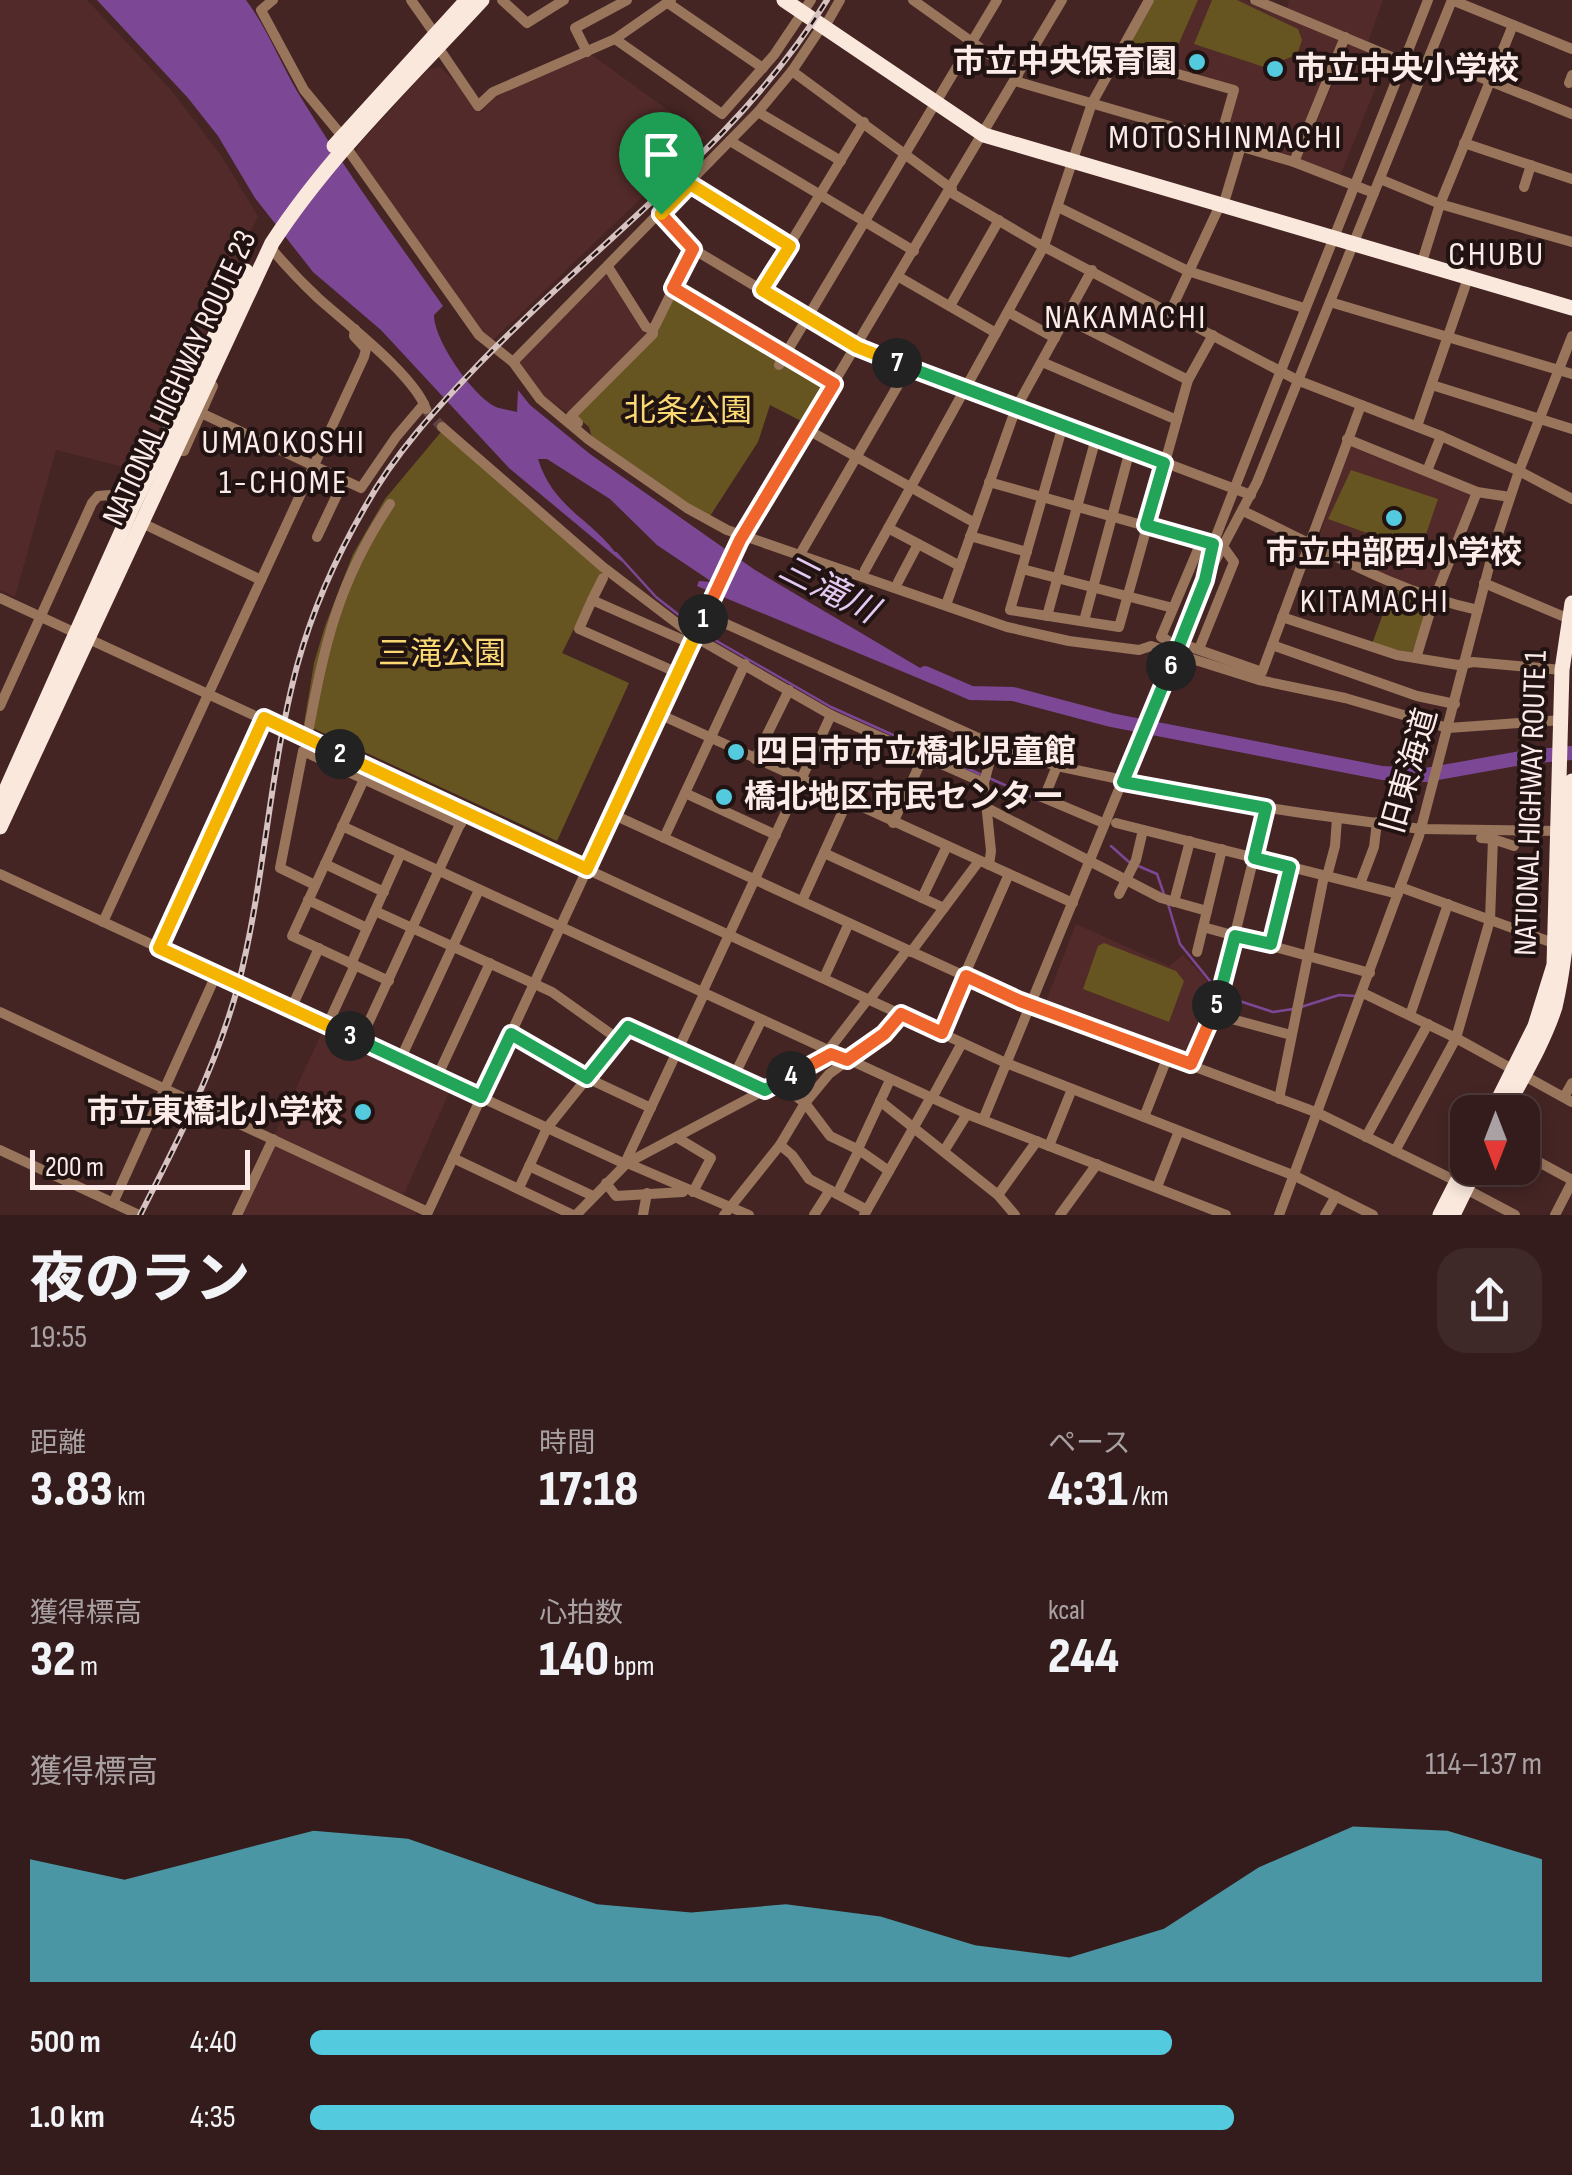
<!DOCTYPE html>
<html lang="ja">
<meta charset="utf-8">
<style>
:root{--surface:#331c1b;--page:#3e2928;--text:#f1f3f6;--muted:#a9a1a3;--line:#4e3a3a;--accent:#54cade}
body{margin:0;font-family:"Sofia Sans Condensed","Noto Sans JP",sans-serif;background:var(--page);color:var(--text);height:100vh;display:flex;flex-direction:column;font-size:38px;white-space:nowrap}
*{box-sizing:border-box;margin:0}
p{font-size:32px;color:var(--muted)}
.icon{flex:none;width:55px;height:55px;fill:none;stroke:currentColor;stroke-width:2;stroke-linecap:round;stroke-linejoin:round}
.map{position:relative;height:1215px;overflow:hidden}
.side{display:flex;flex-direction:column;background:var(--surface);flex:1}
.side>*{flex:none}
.needle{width:65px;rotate:180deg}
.tools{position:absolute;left:1450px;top:1095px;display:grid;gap:20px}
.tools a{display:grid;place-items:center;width:90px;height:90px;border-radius:20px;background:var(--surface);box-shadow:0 5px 15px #0003,0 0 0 2px var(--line);font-size:50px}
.scale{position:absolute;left:30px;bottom:25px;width:220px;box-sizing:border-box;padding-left:10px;border:5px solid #fcebe9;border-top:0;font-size:28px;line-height:35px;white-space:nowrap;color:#fcebe9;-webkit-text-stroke:8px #211312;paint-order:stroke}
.pin{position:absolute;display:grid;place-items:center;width:85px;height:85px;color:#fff;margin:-102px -42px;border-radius:50% 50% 50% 0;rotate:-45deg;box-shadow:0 0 10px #0007}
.pin .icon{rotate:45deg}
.km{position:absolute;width:50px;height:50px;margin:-25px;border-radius:50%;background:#222;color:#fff;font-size:28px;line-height:50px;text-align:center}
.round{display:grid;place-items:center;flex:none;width:105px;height:105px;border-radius:30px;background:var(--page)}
.overview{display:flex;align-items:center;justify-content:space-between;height:170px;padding:0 30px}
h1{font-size:55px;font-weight:800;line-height:75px}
.metrics{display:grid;grid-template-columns:repeat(3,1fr);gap:15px;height:170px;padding:10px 30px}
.metrics div{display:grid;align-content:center}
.metrics b{font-size:50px;font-weight:800}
.metrics small{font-size:28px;font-weight:400}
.metrics p{font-size:28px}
.chart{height:280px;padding:20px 30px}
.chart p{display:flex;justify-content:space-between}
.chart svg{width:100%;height:180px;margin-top:10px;fill:var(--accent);opacity:.7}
ul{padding:0 30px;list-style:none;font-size:32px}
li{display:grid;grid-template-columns:160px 120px 1fr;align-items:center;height:75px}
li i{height:25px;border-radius:12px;background:var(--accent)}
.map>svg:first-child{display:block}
.built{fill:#512a29}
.green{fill:#675521}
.water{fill:#7c4895}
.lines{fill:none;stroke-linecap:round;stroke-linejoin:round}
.stream{stroke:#7c4895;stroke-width:2.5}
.river{stroke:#7c4895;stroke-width:14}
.minor-tunnel{stroke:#604342;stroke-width:10;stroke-dasharray:10 5;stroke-linecap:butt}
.minor{stroke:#99755c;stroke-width:10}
.highway{stroke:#fae8dc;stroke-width:15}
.rail-casing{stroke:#d6c2c0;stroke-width:6}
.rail{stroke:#211312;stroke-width:2.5;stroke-dasharray:8;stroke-linecap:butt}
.split-1-casing{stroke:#fff;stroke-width:20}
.split-2-casing{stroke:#fff;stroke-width:20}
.split-3-casing{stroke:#fff;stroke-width:20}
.split-4-casing{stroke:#fff;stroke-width:20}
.split-5-casing{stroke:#fff;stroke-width:20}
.split-6-casing{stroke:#fff;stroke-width:20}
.split-7-casing{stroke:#fff;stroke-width:20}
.split-8-casing{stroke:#fff;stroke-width:20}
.split-1{stroke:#f0652b;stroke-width:12}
.split-2{stroke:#f5b400;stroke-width:12}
.split-3{stroke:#f5b400;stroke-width:12}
.split-4{stroke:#22a559;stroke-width:12}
.split-5{stroke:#f0652b;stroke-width:12}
.split-6{stroke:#22a559;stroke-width:12}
.split-7{stroke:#22a559;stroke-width:12}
.split-8{stroke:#f5b400;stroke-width:12}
.poi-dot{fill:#54cade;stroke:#211312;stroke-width:4}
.labels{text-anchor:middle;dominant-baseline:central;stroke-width:8;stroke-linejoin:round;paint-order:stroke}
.poi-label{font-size:32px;font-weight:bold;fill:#fcebe9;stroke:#211312;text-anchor:start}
.street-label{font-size:32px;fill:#fcebe9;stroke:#211312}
.park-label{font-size:32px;fill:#fbd973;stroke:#211312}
.neighbourhood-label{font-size:35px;letter-spacing:2.5px;fill:#fcebe9;stroke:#211312}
.water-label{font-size:35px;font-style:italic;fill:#e4c9f3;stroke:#211312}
</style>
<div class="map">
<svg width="1572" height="1215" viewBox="0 0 1572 1215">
<rect width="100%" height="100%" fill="#442524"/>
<g class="built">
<path d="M0 0H87L172 91 222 157 258 216 139 471 56 450 15 597 0 590Z"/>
<path d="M1198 0H1245L1337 39 1339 43 1293 156 1224 137 1238 88 1168 68Z"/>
<path d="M1289 0H1383L1368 42 1287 9Z"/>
<path d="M1350 44 1387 60 1340 176 1302 161 1301 158Z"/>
<path d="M592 55 705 137 491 342 481 334 355 153 360 143 428 69 440 67 458 85 472 106 481 112 493 99 525 82Z"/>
<path d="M608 273 649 334 569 413 539 395 517 363Z"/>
<path d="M1350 445 1472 492 1435 593 1393 582 1317 543Z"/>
<path d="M1076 924 1169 966 1183 955 1203 976 1215 994 1188 1059 1045 1004Z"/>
<path d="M323 1030 451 1088 403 1196 274 1136Z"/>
<path d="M275 1145 417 1211 415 1215H242Z"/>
</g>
<g class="green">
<path d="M1154 0H1198L1168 68 1127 56 1125 52Z"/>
<path d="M1212 0H1237L1298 29 1302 40 1297 55 1264 67 1194 44Z"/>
<path d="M674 292 825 384 803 422 770 405 758 442 710 516 660 487 592 438 589 427 576 416 659 330V322Z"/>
<path d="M441 432 603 570 562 653 629 683 557 841 304 724 314 663 325 626 353 554 385 499Z"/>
<path d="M1351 470 1438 499 1420 552 1328 519Z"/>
<path d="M1392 589 1430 601 1412 653 1372 644Z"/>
<path d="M1104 943 1176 971 1184 981 1169 1022 1083 989 1098 946Z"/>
</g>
<path class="water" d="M97 0H246C269 31 282 68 303 101 346 171 395 238 443 306L434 315C434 340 471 393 494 406 499 409 510 410 517 412L518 390 530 405 590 454 755 570 964 694 930 683 704 589 697 586 699 581 712 582 657 545 610 499 547 459H538C554 511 596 520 622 562L509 468 381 330 313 272 255 198 218 136 188 98Z"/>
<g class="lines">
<g class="stream">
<path d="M616 553 656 597 693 626"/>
<path d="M708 636 831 707 982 775"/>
<path d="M989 778 1041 801"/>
<path d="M1111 846 1129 862"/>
<path d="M1136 865 1157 874 1165 897"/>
<path d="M1168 904 1180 944 1218 991"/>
<path d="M1224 996 1273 1012 1293 1009"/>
<path d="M1301 1007 1339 995 1356 996"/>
</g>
<path class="river" d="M925 673 971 693 1013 694 1111 720 1382 773 1426 775 1527 757 1572 753"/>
<path class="minor-tunnel" d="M426 410 442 427"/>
<g class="minor">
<path d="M273 0 261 10 304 90 342 136"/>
<path d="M411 0 435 34 438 47 478 106 493 92 615 39 671 0"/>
<path d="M502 0 527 23 564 0"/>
<path d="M913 0 1018 75"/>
<path d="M1255 0 1404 62"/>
<path d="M1452 0 1572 49"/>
<path d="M668 3 763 68"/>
<path d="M824 28 840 0"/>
<path d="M615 39 722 114 774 55 811 0"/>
<path d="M587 52 575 28 627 0"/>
<path d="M1118 57 1234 90 1220 139"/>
<path d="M1430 57 1572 114"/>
<path d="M792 71 952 189"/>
<path d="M1015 81 1294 162 1374 193"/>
<path d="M1569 83 1572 75"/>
<path d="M758 112 841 161"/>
<path d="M730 141 914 251"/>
<path d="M1464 143 1572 179"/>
<path d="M346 147 479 335 513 362 540 399 589 440 687 508 727 530 1007 627 1069 641 1139 650 1151 646 1259 680 1345 698 1448 728 1562 720"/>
<path d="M1294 162 1345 37"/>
<path d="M1380 179 1440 204 1572 242"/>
<path d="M690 184 790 245"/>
<path d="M1524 187 1531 165"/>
<path d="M950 192 1037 243 1297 380 1441 436 1519 471 1572 499"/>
<path d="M1223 206 1241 146"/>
<path d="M1058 207 1188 271 1304 308"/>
<path d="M661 214 693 249 857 347 1251 495"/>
<path d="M270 247C285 265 302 283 318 298 347 324 414 375 426 409"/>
<path d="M1421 265 1440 204 1513 25"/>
<path d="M608 267 646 327 653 330 693 249"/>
<path d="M899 277 996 333"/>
<path d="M673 288 834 385"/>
<path d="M762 290 864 122"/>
<path d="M1330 302 1572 374"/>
<path d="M950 306 999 220"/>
<path d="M1008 312 1055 338"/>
<path d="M1170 312 1220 205"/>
<path d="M1065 318 1188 380"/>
<path d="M513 362 758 112 792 71 822 26"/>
<path d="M1042 362 1177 420"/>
<path d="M779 365 997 0"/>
<path d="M1432 385 1572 429"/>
<path d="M201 413 361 488 396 437 424 404"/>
<path d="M578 423 571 416 653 334V330"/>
<path d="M1063 425 1010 610 1119 627 1188 380 1213 335"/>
<path d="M1417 426 1468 278"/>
<path d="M442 427 603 567 695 637 831 715 984 783 991 851 989 865"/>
<path d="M808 430 975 523"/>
<path d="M1347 439 1477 492 1510 497"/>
<path d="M175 451H184L213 386"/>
<path d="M1427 471 1441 436"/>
<path d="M989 482 1224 548 1234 562 1199 649"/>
<path d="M1243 511C1320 547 1394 592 1478 610"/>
<path d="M142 523 261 580"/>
<path d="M888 528 960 566"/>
<path d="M970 536 1027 552"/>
<path d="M317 537 344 480"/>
<path d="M799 556 908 368"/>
<path d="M1022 569 1173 608"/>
<path d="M1208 569 1213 544C1283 362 1357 182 1428 0"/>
<path d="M865 570 1044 246 1092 103 1149 0"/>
<path d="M898 582 918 544"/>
<path d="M1484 583 1567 618"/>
<path d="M0 598 1006 1063 1295 1176 1373 1215"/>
<path d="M592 600 603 578"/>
<path d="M1434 600 1477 492"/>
<path d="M946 605 1016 408 1092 270"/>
<path d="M1047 616 1096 438"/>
<path d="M1282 617 1397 655 1458 665 1473 662 1562 670"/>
<path d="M1084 621 1130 450"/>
<path d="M702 640 713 618 994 745 1057 766 1229 802 1302 813 1421 829 1561 831"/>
<path d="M1167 640 1161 637 1202 540"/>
<path d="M1272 645 1417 696 1455 704"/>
<path d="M1191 647 1262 672 1361 405"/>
<path d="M1416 658 1434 599"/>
<path d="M678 673 579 629 592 600 692 644"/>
<path d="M0 706 92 503 98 496 110 495 133 506"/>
<path d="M659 714 1073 903"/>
<path d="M307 738C324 647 337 583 390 504"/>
<path d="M755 759 789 690"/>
<path d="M1057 766 1044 798 1101 822"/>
<path d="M365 777 292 936 389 981"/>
<path d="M984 783 994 745"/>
<path d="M685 793 776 835"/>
<path d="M987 808 1161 898 1207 911"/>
<path d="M612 814 1019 1001 1318 1113 1456 1181"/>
<path d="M893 823 924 755"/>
<path d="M1116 823 1398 894"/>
<path d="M342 826 967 1114 1226 1215"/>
<path d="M664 838 745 664"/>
<path d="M1493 839 1514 846"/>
<path d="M824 853 944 908"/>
<path d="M325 864 384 892"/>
<path d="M0 874 625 1164"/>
<path d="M1327 876 1335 846 1337 818"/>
<path d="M1360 884 1374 847 1377 822"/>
<path d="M315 885 280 868 303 751 461 824"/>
<path d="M1400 887 1556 944"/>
<path d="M1119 894 1136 860 1143 830"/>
<path d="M922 898 947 846"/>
<path d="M308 900 367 928"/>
<path d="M802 901 847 802"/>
<path d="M1174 902 1190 841"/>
<path d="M375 911 552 992 618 1039"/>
<path d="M103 922 364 357 366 349 354 336 355 329"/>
<path d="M1203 927 1370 973"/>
<path d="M1271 944 1290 867"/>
<path d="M159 948 264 718"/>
<path d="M911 952 979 861"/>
<path d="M1197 952 1222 849"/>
<path d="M351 964 401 853"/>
<path d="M964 976 1009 874"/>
<path d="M824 978 849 923"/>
<path d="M702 993 831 715"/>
<path d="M1363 993 1456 1038 1572 1102"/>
<path d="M870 999 907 950"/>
<path d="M291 1009 319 948"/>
<path d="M0 1012 428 1212 740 540 1062 0"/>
<path d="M1213 1014 1291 1035"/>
<path d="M1410 1015 1448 904"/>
<path d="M327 1026 355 965"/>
<path d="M942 1033 966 976"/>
<path d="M511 1034 587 1078 651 1108"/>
<path d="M360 1041 462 820"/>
<path d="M827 1052 868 999"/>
<path d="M400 1060 479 890"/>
<path d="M1191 1064 1219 999 1266 808"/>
<path d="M734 1076 761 1021"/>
<path d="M437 1077 490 963"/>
<path d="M778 1083 831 1054"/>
<path d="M1564 1097 1572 1083"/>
<path d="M932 1098 962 1043"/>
<path d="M1279 1099 1324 876"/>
<path d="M880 1101 998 1195 1015 1215"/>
<path d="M1144 1117 1168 1056"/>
<path d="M983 1120 1205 580 1257 482 1452 0"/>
<path d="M676 1137 711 1158 693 1192"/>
<path d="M1366 1137 1428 1024"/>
<path d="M780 1145 792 1155 809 1179 867 1210"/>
<path d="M1049 1146 1072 1089"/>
<path d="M858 1149 890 1080"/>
<path d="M0 1150 139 1215"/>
<path d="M944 1151 967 1114"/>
<path d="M1395 1151 1456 1038 1490 920 1493 839 1481 838"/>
<path d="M1522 1153 1572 1180"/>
<path d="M453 1158 573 1215"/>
<path d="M625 1163 704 994"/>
<path d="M627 1163 749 1215"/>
<path d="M529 1166 593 1196"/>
<path d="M606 1183 616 1196 683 1192"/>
<path d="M1157 1187 1179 1131"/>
<path d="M519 1188 547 1128 628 1027 765 1090"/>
<path d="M1466 1189 1515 1215"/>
<path d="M837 1194 859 1150"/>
<path d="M998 1195 1037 1141"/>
<path d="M113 1203 216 975"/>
<path d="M237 1215 273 1139"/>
<path d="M576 1215 627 1163 778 1083 805 1103 830 1136 859 1150 889 1171"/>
<path d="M643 1215 647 1193"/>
<path d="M724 1215 780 1145 805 1103 829 1074 884 1034 901 1014"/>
<path d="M814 1215 830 1190"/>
<path d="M864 1215 931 1097"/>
<path d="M1060 1215 1097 1164"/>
<path d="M1279 1215 1419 836 1496 540 1519 471 1572 336"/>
<path d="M1325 1215 1336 1196"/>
<path d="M1555 1215 1572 1182"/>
</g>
<g class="highway">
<path d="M784 0 984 135 1572 308"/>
<path d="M334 146 467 0"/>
<path d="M0 803 133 506 246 271"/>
<path d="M0 827 272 243C330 154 410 78 482 0"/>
<path d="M1492 1112 1535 1026 1554 965 1562 670 1572 603"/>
<path d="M1504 1112C1522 1078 1543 1044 1555 1007 1572 934 1570 856 1572 781"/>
<path d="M1440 1215 1468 1160"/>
<path d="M1453 1215 1476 1168"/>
</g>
<defs>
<path id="rail" d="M140 1215C178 1141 216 1067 238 986 265 881 269 771 297 666 312 611 336 557 365 507 395 453 436 409 478 365 594 244 738 145 827 0"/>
</defs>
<use href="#rail" class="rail-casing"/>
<use href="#rail" class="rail"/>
</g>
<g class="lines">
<defs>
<path id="split-1" d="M661 214 693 249 673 288 834 384 740 540 703 619"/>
<path id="split-2" d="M340 754 587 869 703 619"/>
<path id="split-3" d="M340 754 264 718 159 948 350 1036"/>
<path id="split-4" d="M350 1036 481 1097 511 1034 587 1078 628 1027 765 1090 791 1076"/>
<path id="split-5" d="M791 1076 831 1054 847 1060 884 1034 901 1014 942 1033 966 976 1020 1001 1191 1064 1217 1005"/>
<path id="split-6" d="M1171 666 1123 782 1266 808 1254 858 1290 867 1271 944 1235 936 1217 1005"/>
<path id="split-7" d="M897 363 1164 463 1146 525 1213 544 1205 580 1171 666"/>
<path id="split-8" d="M661 214 690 184 790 246 762 290 857 347 897 363"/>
</defs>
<use href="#split-1" class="split-1-casing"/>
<use href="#split-2" class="split-2-casing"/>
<use href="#split-3" class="split-3-casing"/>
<use href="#split-4" class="split-4-casing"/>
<use href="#split-5" class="split-5-casing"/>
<use href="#split-6" class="split-6-casing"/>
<use href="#split-7" class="split-7-casing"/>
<use href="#split-8" class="split-8-casing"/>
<use href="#split-1" class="split-1"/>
<use href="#split-2" class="split-2"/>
<use href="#split-3" class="split-3"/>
<use href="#split-4" class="split-4"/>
<use href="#split-5" class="split-5"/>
<use href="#split-6" class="split-6"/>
<use href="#split-7" class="split-7"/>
<use href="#split-8" class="split-8"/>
</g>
<g class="poi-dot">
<circle cx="1197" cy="62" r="10"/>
<circle cx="1275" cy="69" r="10"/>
<circle cx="1394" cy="518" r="10"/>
<circle cx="736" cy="752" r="10"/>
<circle cx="724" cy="797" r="10"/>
<circle cx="363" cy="1112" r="10"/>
</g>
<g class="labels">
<g class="poi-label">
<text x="1177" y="62" text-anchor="end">市立中央保育園</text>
<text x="1295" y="69">市立中央小学校</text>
<text x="1394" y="553" text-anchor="middle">市立中部西小学校</text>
<text x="756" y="752">四日市市立橋北児童館</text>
<text x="744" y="797">橋北地区市民センター</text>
<text x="343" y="1112" text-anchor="end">市立東橋北小学校</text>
</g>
<g class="street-label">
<text transform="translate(180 378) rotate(-65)">NATIONAL HIGHWAY ROUTE 23</text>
<text transform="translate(1410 771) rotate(-74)">旧東海道</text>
<text transform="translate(1531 803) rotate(-88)">NATIONAL HIGHWAY ROUTE 1</text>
</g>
<g class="park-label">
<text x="688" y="411">北条公園</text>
<text x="442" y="654">三滝公園</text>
</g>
<g class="neighbourhood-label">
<text x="1226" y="137">MOTOSHINMACHI</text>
<text x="1497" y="254">CHUBU</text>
<text x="1126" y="317">NAKAMACHI</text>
<text x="284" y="442">UMAOKOSHI<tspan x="284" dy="40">1-CHOME</tspan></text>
<text x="1375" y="601">KITAMACHI</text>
</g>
<g class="water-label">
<text transform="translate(828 590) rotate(27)">三滝川</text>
</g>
</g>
</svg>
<div class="tools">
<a><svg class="needle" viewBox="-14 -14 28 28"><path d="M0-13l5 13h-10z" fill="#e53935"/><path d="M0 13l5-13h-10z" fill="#a9a1a3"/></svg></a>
</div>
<div class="scale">200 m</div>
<div class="pin" style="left:661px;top:214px;background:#1e9e55"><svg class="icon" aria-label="arrive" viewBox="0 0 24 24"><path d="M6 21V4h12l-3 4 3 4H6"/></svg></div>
<b class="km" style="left:703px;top:619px">1</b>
<b class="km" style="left:340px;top:754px">2</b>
<b class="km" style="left:350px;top:1036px">3</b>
<b class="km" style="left:791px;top:1076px">4</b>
<b class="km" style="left:1217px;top:1005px">5</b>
<b class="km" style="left:1171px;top:666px">6</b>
<b class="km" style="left:897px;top:363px">7</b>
</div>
<section class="side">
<div class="overview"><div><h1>夜のラン</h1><p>19:55</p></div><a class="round"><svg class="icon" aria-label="share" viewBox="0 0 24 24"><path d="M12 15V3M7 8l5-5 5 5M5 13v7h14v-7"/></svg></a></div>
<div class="metrics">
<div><p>距離</p><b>3.83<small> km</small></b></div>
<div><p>時間</p><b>17:18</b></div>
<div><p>ペース</p><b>4:31<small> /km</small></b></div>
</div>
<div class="metrics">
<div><p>獲得標高</p><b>32<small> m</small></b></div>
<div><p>心拍数</p><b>140<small> bpm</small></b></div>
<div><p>kcal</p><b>244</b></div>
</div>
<div class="chart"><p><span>獲得標高</span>114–137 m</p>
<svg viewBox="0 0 160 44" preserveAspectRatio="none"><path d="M0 44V14L10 19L20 13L30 7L40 9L50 17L60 25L70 27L80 25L90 28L100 35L110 38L120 31L130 16L140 6L150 7L160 14V44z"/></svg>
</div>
<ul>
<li><b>500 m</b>4:40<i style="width:70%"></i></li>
<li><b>1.0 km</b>4:35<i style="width:75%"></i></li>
</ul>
</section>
